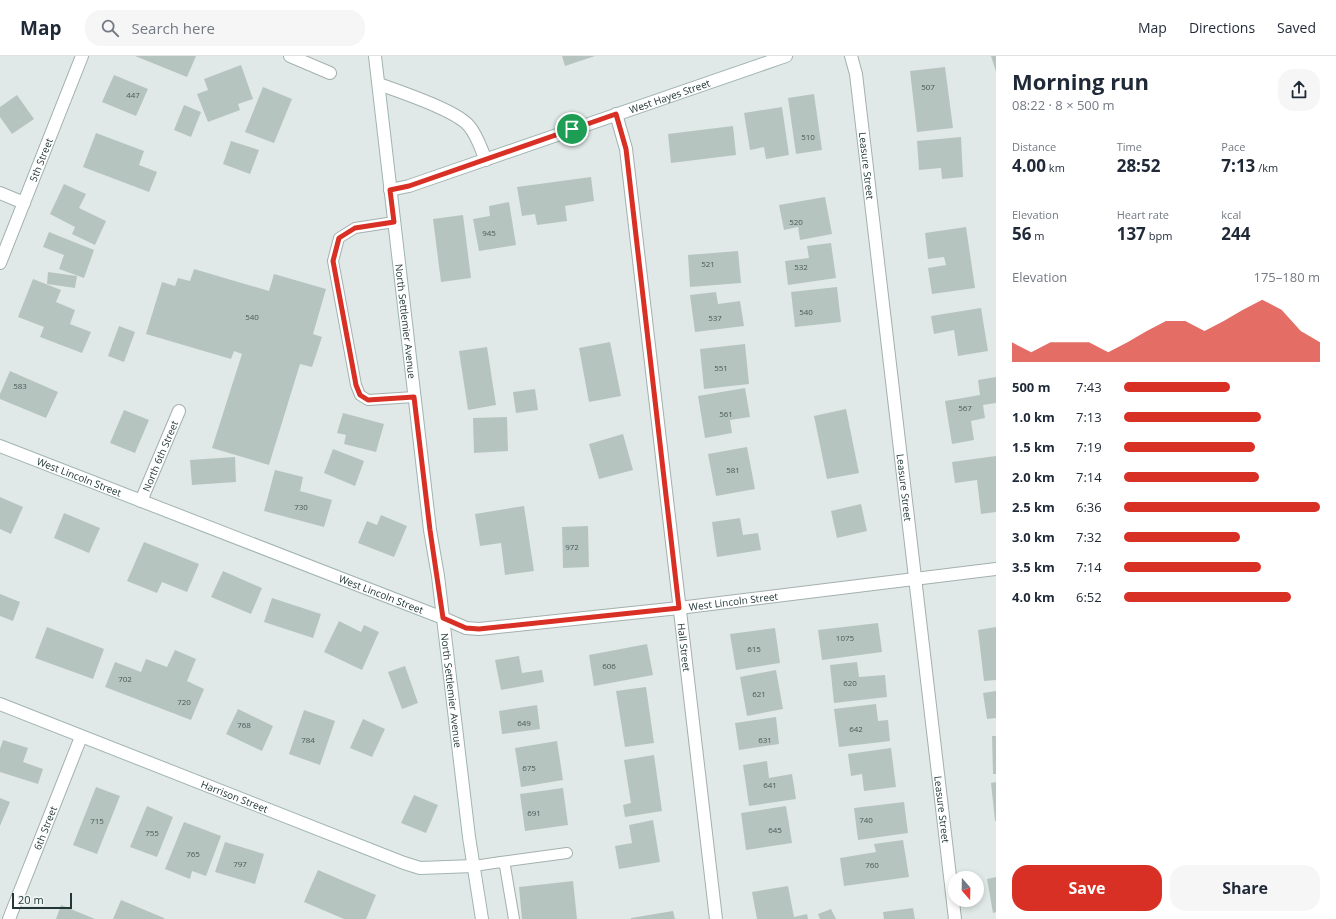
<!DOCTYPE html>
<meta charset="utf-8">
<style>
:root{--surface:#fff;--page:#f6f6f7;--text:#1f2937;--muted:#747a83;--line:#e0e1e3;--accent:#d93025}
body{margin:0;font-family:"Open Sans",sans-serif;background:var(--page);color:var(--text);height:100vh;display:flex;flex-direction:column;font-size:15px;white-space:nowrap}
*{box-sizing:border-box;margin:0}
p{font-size:13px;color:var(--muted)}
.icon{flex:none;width:22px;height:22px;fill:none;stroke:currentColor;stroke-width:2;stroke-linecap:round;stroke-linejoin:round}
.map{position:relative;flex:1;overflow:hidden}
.sheet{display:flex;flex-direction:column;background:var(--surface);width:340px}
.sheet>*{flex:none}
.needle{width:26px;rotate:160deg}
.buttons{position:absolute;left:948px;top:815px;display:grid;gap:8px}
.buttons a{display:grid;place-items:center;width:36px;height:36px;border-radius:50%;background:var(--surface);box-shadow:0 2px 6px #0003;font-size:20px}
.scale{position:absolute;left:12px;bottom:10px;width:60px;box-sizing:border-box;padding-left:4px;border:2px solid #223836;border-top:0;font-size:11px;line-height:14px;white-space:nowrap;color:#223836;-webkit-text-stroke:3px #f0f6f4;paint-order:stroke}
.pin{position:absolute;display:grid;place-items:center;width:34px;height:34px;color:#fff;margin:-17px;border:2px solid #fff;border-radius:50%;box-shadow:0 1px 4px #0007}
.round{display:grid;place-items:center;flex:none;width:42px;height:42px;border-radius:16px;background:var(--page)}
.overview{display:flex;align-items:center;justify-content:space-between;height:68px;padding:0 16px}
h1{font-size:22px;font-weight:700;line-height:30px}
.stats{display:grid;grid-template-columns:repeat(3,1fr);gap:6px;height:68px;padding:4px 16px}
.stats div{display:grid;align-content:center}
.stats b{font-size:17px;font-weight:700}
.stats small{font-size:11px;font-weight:400}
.stats p{font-size:11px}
.chart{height:112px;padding:8px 16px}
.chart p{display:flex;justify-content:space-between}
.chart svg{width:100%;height:72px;margin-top:4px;fill:var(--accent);opacity:.7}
.button{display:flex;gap:8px;margin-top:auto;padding:8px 16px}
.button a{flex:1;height:46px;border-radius:16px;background:var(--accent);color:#fff;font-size:16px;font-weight:700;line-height:46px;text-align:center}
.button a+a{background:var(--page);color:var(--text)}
ul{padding:0 16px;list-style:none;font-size:13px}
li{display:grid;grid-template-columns:64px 48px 1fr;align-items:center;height:30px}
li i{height:10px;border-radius:5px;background:var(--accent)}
header{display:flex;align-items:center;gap:24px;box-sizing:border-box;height:56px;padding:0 20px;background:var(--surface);border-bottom:1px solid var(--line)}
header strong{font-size:19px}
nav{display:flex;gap:22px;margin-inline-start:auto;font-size:14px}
.search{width:280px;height:36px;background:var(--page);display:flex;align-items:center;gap:10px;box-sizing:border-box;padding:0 14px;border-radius:16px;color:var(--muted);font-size:15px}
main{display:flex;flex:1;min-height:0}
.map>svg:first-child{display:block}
.building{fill:#b6c4c0}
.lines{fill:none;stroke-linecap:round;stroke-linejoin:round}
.lane-casing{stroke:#a3b0ae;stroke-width:12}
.street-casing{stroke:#a3b0ae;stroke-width:14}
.secondary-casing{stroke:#a0b4b1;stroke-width:14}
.lane{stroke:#fff;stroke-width:10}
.street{stroke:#fff;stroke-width:12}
.secondary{stroke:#fff;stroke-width:12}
.route-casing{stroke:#fff;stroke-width:8}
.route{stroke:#d93025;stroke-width:5}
.labels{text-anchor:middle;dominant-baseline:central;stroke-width:3;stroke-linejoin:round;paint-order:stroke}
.number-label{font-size:8px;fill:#475b58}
.street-label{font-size:10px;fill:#223836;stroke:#f0f6f4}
</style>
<header>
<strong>Map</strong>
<div class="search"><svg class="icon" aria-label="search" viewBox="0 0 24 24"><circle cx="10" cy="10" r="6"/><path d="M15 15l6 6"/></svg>Search here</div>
<nav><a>Map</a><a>Directions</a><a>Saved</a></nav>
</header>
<main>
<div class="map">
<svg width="996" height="863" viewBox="0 0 996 863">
<rect width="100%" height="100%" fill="#e0e9e7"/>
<g class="building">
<path d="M135 0H196L187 21Z"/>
<path d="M562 0H595L565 10Z"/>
<path d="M991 0H996V16Z"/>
<path d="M241 9 253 43 238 48 240 54 208 66 197 38 208 34 204 23Z"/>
<path d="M945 11 953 72 917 76 910 15Z"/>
<path d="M114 19 148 33 136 60 102 46Z"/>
<path d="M263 31 292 43 274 87 245 76Z"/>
<path d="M814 38 822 94 796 98 788 42Z"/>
<path d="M17 39 34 63 12 78 0 61V51Z"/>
<path d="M184 49 201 56 191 81 174 74Z"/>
<path d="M782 51 789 99 766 103 764 91 750 94 744 57Z"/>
<path d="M733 70 736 99 671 107 668 78Z"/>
<path d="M96 77 144 95 139 109 157 116 149 136 83 111Z"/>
<path d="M961 81 963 121 942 123 941 112 919 114 917 85Z"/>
<path d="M231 85 259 94 250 118 223 108Z"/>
<path d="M591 121 594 145 565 150 567 165 537 169 535 158 522 160 517 131Z"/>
<path d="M64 128 86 138 79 152 106 165 95 189 72 178 75 171 50 158Z"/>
<path d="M825 141 832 178 800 184 798 171 784 174 779 149Z"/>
<path d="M509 146 516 189 479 195 473 163 490 160 489 150Z"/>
<path d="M463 159 471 222 441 226 433 163Z"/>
<path d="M966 171 975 232 932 238 928 212 946 209 944 201 928 203 925 177Z"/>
<path d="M49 176 94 194 84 222 59 213 64 199 43 191Z"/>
<path d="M831 187 836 222 788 229 785 205 809 202 807 190Z"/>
<path d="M738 195 741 227 690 231 688 199Z"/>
<path d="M194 213 269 235 274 218 326 233 313 278 322 281 312 311 300 308 269 409 212 392 242 298 234 295 231 303 146 278 162 226 175 230 178 222 190 225Z"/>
<path d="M48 216 77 220 75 232 47 228Z"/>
<path d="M33 223 61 234 56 246 75 254 70 268 91 276 82 297 40 281 44 271 18 261Z"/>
<path d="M837 231 841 266 795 271 791 236Z"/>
<path d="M716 236 718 248 740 245 744 270 695 276 690 239Z"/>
<path d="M981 252 988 295 958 300 954 274 934 278 931 260Z"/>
<path d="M119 270 135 276 124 306 108 300Z"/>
<path d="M610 286 621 340 589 346 579 292Z"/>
<path d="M745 288 749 328 704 333 700 293Z"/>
<path d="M487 291 496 349 468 354 459 295Z"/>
<path d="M10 315 58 336 46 362 0 343V338Z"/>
<path d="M996 321V347L983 349 985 362 971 365 974 384 952 388 945 345 980 339 978 324Z"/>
<path d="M745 332 750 361 730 364 732 377 705 382 698 340Z"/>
<path d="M535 333 538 354 516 357 513 336Z"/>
<path d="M846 353 859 417 827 423 814 360Z"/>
<path d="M124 354 149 364 135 397 110 387Z"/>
<path d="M343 357 384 368 376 396 344 388 346 379 337 377Z"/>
<path d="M507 361 508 395 474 397 473 362Z"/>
<path d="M623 378 633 414 599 423 589 388Z"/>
<path d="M747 391 755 433 716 440 708 398Z"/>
<path d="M333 393 364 405 355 430 324 417Z"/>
<path d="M996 400V456L981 458 977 424 955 427 952 406Z"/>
<path d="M235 401 236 426 192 429 190 404Z"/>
<path d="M275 414 303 421 300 435 332 444 324 471 264 455Z"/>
<path d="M0 441 23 451 11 478 0 473Z"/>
<path d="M861 448 867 475 837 482 831 455Z"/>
<path d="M524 450 534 515 505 519 501 487 480 490 475 458Z"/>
<path d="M64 457 100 472 89 497 54 482Z"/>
<path d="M381 459 407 470 394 501 358 487 367 465 377 469Z"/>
<path d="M740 462 743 479 758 477 761 494 717 501 712 466Z"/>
<path d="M588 470 589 511 563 512 562 471Z"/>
<path d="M144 486 199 508 187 536 162 526 157 537 127 525Z"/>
<path d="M223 515 262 532 251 558 211 541Z"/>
<path d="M0 538 20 546 13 565 0 560Z"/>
<path d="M272 542 321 558 313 582 264 566Z"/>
<path d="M339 565 361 576 364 569 379 576 362 614 324 596Z"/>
<path d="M878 567 882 596 822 604 818 574Z"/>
<path d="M47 571 104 593 93 623 35 602Z"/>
<path d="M996 571V624L984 625 978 574Z"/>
<path d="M775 572 780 607 736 614 730 578Z"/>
<path d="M647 588 653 619 594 630 589 599Z"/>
<path d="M175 594 196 603 187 625 204 633 191 664 105 631 115 606 141 616 146 603 167 611Z"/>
<path d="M519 600 522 617 542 614 544 626 501 634 495 604Z"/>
<path d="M857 606 859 621 885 619 887 641 834 647 830 609Z"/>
<path d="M405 610 418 647 402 653 388 616Z"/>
<path d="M776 614 783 653 747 660 740 621Z"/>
<path d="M646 631 654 687 625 691 616 635Z"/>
<path d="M996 635V662L987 663 983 637Z"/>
<path d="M876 648 878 665 888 664 890 685 839 691 834 653Z"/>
<path d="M537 649 540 673 502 678 499 655Z"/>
<path d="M238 653 273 670 262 695 226 678Z"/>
<path d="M304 654 335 665 320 709 289 698Z"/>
<path d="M776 661 779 688 739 694 735 667Z"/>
<path d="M363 663 385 673 372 701 350 692Z"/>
<path d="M992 680H996V718H993Z"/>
<path d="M3 684 28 692 23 706 43 713 38 728 0 716V693Z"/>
<path d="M557 685 563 724 521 731 515 692Z"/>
<path d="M891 692 896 731 864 735 862 718 851 720 848 698Z"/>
<path d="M654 699 662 755 625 761 623 749 631 747 624 704Z"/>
<path d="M767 705 769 722 792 718 796 743 749 750 743 709Z"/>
<path d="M996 726V765H995L991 727Z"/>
<path d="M96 731 120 740 97 798 73 789Z"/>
<path d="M563 732 568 769 525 775 520 738Z"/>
<path d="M414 739 438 749 426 777 401 767Z"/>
<path d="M0 742 10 746 0 770Z"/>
<path d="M904 746 908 777 858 784 854 752Z"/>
<path d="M147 750 173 761 157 801 130 791Z"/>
<path d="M786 750 792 787 746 794 741 757Z"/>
<path d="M653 764 660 806 619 813 615 790 632 787 629 769Z"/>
<path d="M184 766 221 780 206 820 192 815 190 823 165 813Z"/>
<path d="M903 784 909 821 844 830 840 802 876 796 874 788Z"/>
<path d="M225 786 264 798 255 828 215 816Z"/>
<path d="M318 814 376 839 366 863H344L304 846Z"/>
<path d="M996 821V856L993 857 987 823Z"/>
<path d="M573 825 577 863H522L519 831Z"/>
<path d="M788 830 794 861 807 858 808 863H757L752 836Z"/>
<path d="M121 844 164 862V863H113Z"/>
<path d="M61 849 95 863H56Z"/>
<path d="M913 852 915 863H884L883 856Z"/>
<path d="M831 853 836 863H820L818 858Z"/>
<path d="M673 855 675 863H631V862Z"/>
</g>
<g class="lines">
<defs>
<g id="lane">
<path d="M394 166 355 172 339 182 333 205 356 329 360 339 368 344 414 341"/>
<path d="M501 806 567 797"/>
<path d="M474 810 501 806 505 810 514 863"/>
</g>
<g id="street">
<path d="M290 0 330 17"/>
<path id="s1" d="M851 0 856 18 955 863"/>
<path d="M379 28C400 36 456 54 469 70 477 79 481 93 486 104"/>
<path id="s2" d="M616 58 626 93 716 863"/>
<path d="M0 137 24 147"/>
<path id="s3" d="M0 207 82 0"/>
<path id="s4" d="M141 445 179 355"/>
<path id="s5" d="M443 562 466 572 479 573 679 552 996 513"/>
<path id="s6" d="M9 863 81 681"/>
</g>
<g id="secondary">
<path id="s7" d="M375 0 430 474 438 520 469 781 482 863"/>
<path id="s8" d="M390 134 409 130 786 0"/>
<path id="s9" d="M0 390 443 562"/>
<path id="s10" d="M0 648 404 807 420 812 474 810"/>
</g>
</defs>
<use href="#lane" class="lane-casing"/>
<use href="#street" class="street-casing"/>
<use href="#secondary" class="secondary-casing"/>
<use href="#lane" class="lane"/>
<use href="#street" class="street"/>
<use href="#secondary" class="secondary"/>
</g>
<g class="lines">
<defs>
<path id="route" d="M616 58 626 93 679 552 479 573 466 572 443 562 430 474 414 341 368 344 360 339 356 329 333 205 339 182 355 172 394 166 390 134 409 130Z"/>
</defs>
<use href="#route" class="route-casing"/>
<use href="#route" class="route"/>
</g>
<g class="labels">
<g class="number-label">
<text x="928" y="30">507</text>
<text x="133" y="38">447</text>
<text x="808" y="80">510</text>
<text x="796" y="165">520</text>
<text x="489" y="176">945</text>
<text x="708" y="207">521</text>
<text x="801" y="210">532</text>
<text x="806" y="255">540</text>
<text x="252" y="260">540</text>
<text x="715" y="261">537</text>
<text x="721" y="311">551</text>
<text x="20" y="329">583</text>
<text x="965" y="351">567</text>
<text x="726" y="357">561</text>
<text x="733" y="413">581</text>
<text x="301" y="450">730</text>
<text x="572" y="490">972</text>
<text x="845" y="581">1075</text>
<text x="754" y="592">615</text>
<text x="609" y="609">606</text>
<text x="125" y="622">702</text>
<text x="850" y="626">620</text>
<text x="759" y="637">621</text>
<text x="184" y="645">720</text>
<text x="524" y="666">649</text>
<text x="244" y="668">768</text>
<text x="856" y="672">642</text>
<text x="308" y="683">784</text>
<text x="765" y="683">631</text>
<text x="529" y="711">675</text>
<text x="770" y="728">641</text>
<text x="534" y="756">691</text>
<text x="866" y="763">740</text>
<text x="97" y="764">715</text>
<text x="775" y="773">645</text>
<text x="152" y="776">755</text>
<text x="193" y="797">765</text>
<text x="240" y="807">797</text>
<text x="872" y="808">760</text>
</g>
<g class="street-label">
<text stroke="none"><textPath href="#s8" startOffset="295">West Hayes Street</textPath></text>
<text stroke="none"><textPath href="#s3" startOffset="111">5th Street</textPath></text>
<text stroke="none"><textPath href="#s1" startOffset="111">Leasure Street</textPath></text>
<text stroke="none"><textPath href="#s7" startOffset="267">North Settlemier Avenue</textPath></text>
<text stroke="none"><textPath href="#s4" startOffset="49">North 6th Street</textPath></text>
<text stroke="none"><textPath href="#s9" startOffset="85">West Lincoln Street</textPath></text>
<text stroke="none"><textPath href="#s1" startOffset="435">Leasure Street</textPath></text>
<text stroke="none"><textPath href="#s9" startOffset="409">West Lincoln Street</textPath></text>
<text stroke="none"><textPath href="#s5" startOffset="294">West Lincoln Street</textPath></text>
<text stroke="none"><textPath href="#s2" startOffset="538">Hall Street</textPath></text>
<text stroke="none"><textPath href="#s7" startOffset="639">North Settlemier Avenue</textPath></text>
<text stroke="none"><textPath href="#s10" startOffset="252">Harrison Street</textPath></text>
<text stroke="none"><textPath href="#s1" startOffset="759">Leasure Street</textPath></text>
<text stroke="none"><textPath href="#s6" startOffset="98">6th Street</textPath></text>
</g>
</g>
</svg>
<div class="buttons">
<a><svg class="needle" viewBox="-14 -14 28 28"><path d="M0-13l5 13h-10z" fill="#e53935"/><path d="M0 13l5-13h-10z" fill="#747a83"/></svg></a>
</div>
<div class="scale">20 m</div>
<div class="pin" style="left:572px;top:73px;background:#1e9e55"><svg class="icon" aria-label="arrive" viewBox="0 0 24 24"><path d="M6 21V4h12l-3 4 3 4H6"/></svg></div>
</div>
<section class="sheet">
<div class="overview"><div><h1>Morning run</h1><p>08:22 · 8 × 500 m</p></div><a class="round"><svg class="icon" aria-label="share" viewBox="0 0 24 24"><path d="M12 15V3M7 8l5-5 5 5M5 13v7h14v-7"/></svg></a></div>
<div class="stats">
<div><p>Distance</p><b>4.00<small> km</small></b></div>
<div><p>Time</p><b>28:52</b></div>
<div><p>Pace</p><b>7:13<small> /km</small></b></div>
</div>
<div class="stats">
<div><p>Elevation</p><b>56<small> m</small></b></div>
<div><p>Heart rate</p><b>137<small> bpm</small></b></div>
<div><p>kcal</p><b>244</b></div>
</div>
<div class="chart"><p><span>Elevation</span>175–180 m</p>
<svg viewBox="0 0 160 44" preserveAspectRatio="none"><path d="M0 44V32L10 38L20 32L30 32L40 32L50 38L60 32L70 25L80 19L90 19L100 25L110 19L120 12L130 6L140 12L150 25L160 32V44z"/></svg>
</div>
<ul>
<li><b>500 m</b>7:43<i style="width:54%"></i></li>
<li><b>1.0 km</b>7:13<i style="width:70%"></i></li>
<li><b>1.5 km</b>7:19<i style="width:67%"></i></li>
<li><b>2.0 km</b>7:14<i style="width:69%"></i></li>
<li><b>2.5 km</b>6:36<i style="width:100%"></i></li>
<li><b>3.0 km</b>7:32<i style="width:59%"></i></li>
<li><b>3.5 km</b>7:14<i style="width:70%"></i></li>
<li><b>4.0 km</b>6:52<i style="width:85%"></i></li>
</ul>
<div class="button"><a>Save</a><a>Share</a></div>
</section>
</main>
